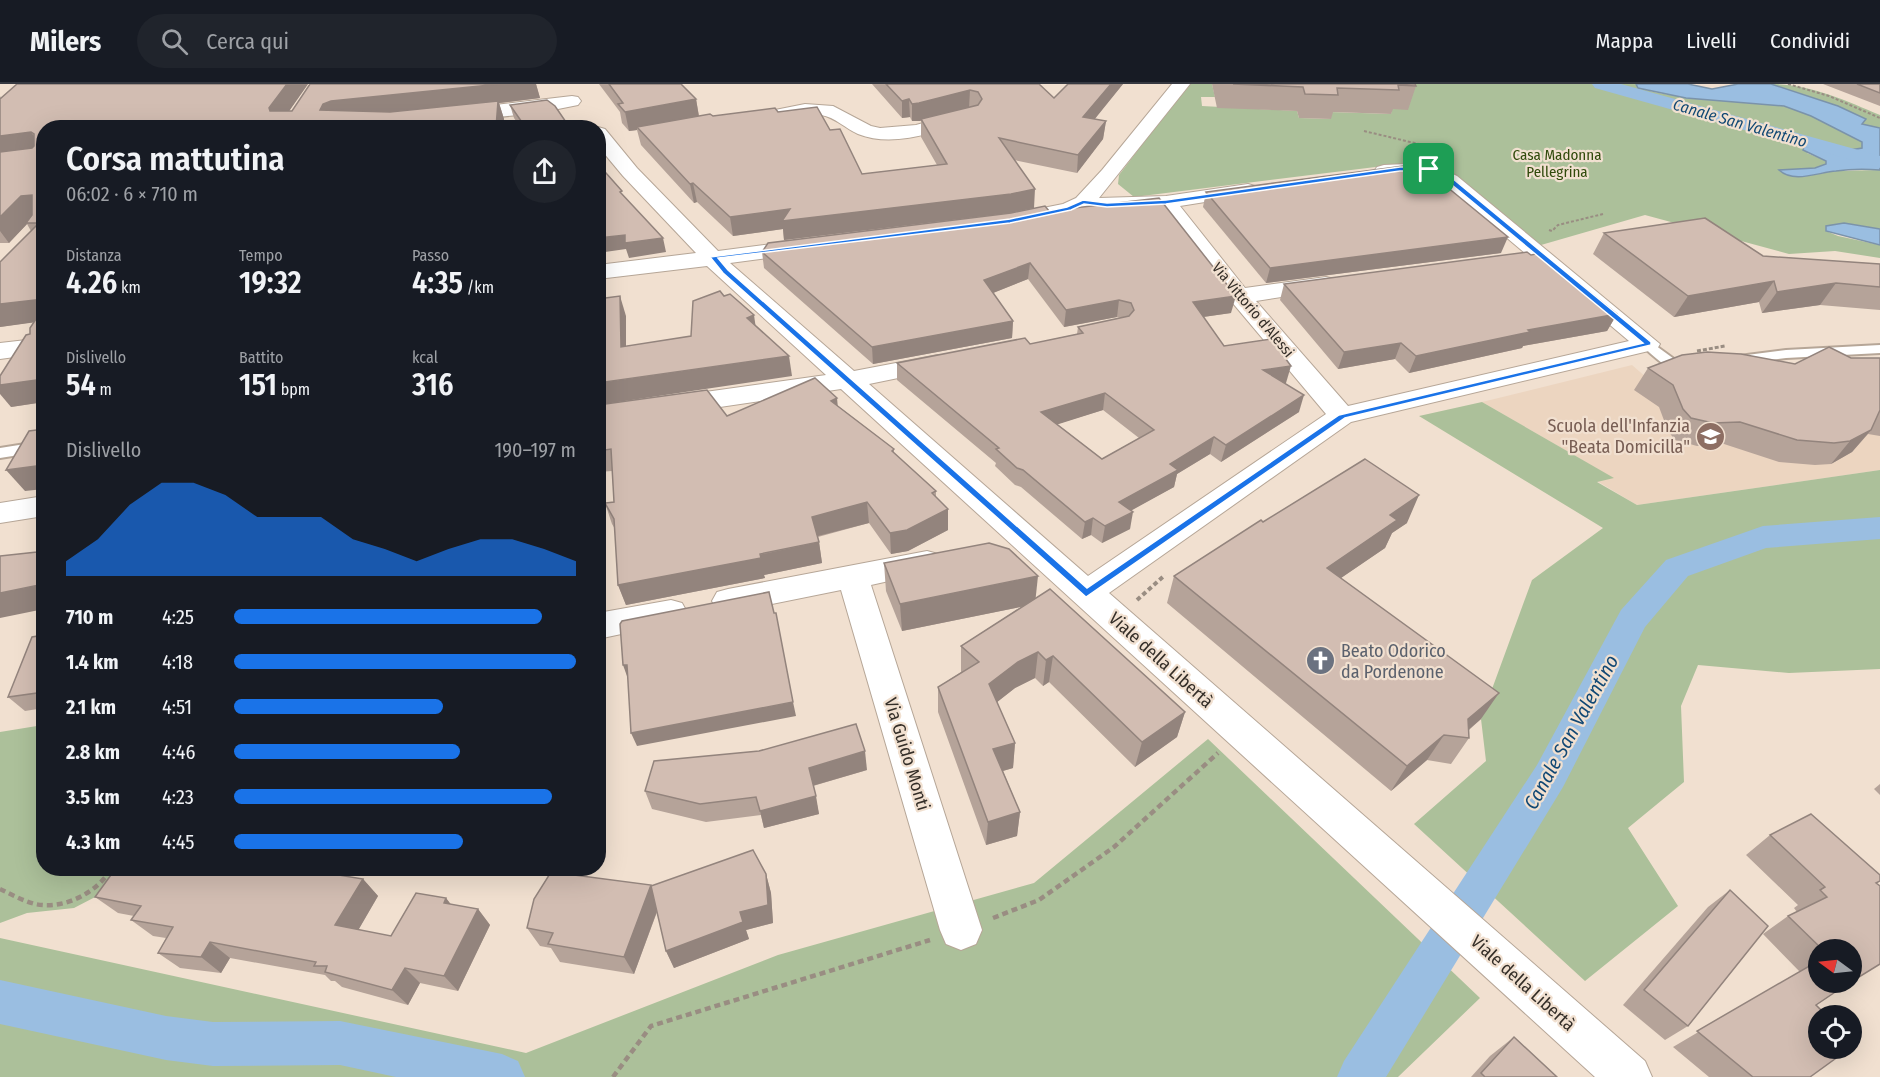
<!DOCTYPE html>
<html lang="it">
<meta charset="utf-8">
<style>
:root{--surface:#171b24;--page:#20242c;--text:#f1f3f6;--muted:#9ea1a6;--line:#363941;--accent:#1a73e8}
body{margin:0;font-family:"Fira Sans Condensed",sans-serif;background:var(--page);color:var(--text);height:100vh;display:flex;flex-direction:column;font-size:22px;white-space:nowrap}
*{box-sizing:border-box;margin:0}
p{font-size:20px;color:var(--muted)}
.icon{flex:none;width:33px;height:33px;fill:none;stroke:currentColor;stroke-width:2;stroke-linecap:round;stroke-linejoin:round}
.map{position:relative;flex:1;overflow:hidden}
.side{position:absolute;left:36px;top:36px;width:570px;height:756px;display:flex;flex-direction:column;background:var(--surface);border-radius:24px;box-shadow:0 6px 24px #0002}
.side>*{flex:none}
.needle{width:39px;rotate:285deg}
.controls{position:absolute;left:1808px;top:855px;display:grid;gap:12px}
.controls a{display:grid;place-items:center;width:54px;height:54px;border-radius:50%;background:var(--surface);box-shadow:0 6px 24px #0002;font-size:30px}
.pin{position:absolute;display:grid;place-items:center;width:51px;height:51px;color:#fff;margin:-26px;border-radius:12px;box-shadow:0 3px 9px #0006}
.round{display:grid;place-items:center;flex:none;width:63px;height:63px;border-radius:32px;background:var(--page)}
.headline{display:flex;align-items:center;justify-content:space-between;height:102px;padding:0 30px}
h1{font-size:33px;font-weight:600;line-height:45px}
.stats{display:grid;grid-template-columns:repeat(3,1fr);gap:9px;height:102px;padding:6px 30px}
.stats div{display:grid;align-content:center}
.stats b{font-size:30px;font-weight:600}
.stats small{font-size:16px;font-weight:400}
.stats p{font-size:16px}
.chart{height:168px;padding:12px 30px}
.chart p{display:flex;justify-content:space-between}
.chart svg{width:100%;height:108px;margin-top:6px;fill:var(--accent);opacity:.7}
ul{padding:0 30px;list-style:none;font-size:20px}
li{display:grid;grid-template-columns:96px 72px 1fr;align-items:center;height:45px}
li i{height:15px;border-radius:8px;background:var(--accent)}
header{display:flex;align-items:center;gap:36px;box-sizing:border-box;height:84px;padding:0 30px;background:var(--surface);border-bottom:2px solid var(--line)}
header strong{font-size:28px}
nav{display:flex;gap:33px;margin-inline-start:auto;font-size:21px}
.search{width:420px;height:54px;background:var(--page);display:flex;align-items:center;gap:15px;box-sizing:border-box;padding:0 21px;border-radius:33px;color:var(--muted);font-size:22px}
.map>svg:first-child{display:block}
.built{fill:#ecd5c0}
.green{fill:#acc09a}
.water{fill:#9abee1;stroke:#7b93aa;stroke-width:1.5}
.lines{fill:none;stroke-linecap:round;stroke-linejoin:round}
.canal{fill:#9abee1;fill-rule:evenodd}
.service-casing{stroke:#b6a697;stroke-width:4}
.minor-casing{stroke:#b6a697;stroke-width:2}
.path-far3{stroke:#998d82;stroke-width:2;stroke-dasharray:3 2;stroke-linecap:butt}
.path-far2{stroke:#998d82;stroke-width:3;stroke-dasharray:4 2;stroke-linecap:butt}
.path-far1{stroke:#998d82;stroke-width:4;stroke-dasharray:4.5 3;stroke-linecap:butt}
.path{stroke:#998d82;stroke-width:4.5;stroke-dasharray:6 4;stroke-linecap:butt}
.service{fill:#fff;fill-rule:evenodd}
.minor{fill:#fff;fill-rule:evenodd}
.wall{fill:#b5a399;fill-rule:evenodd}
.shaded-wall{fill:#93847d}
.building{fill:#d2bdb2;stroke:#93847d;stroke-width:1.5;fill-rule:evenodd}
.route{fill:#1a73e8;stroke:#fff;stroke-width:1.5;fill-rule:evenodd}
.labels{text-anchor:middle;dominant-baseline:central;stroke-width:4.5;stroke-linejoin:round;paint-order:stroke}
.far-park-label{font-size:15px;fill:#304a0b;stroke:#f1e0d0}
.far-street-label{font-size:15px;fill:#342e28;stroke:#f1e0d0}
.far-water-label{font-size:16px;font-style:italic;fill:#114874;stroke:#f1e0d0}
.education-label{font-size:18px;fill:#785e54;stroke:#f1e0d0;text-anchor:end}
.worship-label{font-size:18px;fill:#5b616d;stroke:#f1e0d0;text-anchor:start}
.street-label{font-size:18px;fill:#342e28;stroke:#f1e0d0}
.water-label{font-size:20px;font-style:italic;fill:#114874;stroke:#f1e0d0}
</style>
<header>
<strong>Milers</strong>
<div class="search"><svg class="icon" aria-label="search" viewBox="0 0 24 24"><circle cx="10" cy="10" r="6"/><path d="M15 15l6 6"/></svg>Cerca qui</div>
<nav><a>Mappa</a><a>Livelli</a><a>Condividi</a></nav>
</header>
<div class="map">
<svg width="1880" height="993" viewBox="0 0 1880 993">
<rect width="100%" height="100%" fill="#f1e0d0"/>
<path class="built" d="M1632 281 1647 294 1880 291V386L1637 421 1597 397 1613 394 1482 318Z"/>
<g class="green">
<path d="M1188 0H1212L1215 13H1201L1202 22 1297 27 1299 34 1331 35 1330 28 1391 30 1396 0H1636L1638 4C1685 18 1735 13 1783 22 1806 26 1844 44 1862 58V64L1843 67 1826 64 1807 69 1826 77 1827 80 1815 84 1781 86 1801 93 1835 87 1880 86V145L1844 139 1827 142 1826 147 1838 152 1880 161V174L1835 167 1789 170 1645 131 1541 161 1449 87 1416 78 1134 113 1118 100 1119 91Z"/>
<path d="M1771 0C1809 0 1845 16 1880 31V44L1862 40 1866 35 1838 22Z"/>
<path d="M1482 318 1614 394 1597 398 1637 421 1880 386V585L1789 589 1698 581 1681 622 1684 698 1628 744 1678 822 1585 897 1414 740 1486 677 1481 635 1532 496 1603 444 1419 332Z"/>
<path d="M43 641 44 784 119 785 99 811 74 824 27 829 0 839V648Z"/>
<path d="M1208 655 1480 914 1398 993H0V854L526 969 778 871 1034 799Z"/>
</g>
<g class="water">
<path d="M1636 0H1688L1712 5 1738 0H1771L1838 22 1866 35 1862 40 1880 44V86C1866 85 1850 85 1836 87 1819 88 1794 100 1779 86L1815 84 1826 80V77L1803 66 1804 62 1843 67 1862 64V58L1811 32 1784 22 1686 14 1638 4Z"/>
<path d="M1844 139 1880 145V161L1826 147V142Z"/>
</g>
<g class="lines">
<g class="canal">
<path d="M1592 0H1621L1880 72V84L1595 4Z"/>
<path d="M1880 433V455L1766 464 1688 492 1645 543 1563 703 1386 993H1337L1344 977 1537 681 1621 526 1666 476 1763 442Z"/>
<path d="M0 896 166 932 213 938 340 937 502 970 518 977 525 993H396L340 981 213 982 166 976 0 940Z"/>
</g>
<defs>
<g id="service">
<path d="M1648 256 1681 280H1692L1694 283C1677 298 1656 273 1643 263L1641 260Z"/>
<path d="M1880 261V269L1786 274 1739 280 1732 276 1739 272 1786 266Z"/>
<path d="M44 357V367L0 374V364Z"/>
</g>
<g id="minor">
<path d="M1172 0H1190L1099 114 1166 112 1248 100 1255 102 1258 106 1255 110 1180 122 1245 204 1326 193 1334 195 1338 200 1334 205 1256 217 1348 322 1629 257 1443 100 1426 91H1377L1374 87 1377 83 1384 81 1429 79 1457 92 1660 260 1657 265 1351 338 1109 509 1645 977 1652 993H1595L841 305 598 341V323L826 291 707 182 598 195V181L696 169 623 92 598 62V43L605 45 637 84 718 167 804 156 812 158 815 163 812 168 730 179 854 287 938 271 947 274 951 279 947 284 869 300 1088 492 1326 330 1231 217 1160 125 1107 127 1086 125 1077 130 1026 140 1018 139 1015 134 1018 129 1063 120 1076 114 1102 86Z"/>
<path d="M572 12 578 13 581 17 578 21 538 29 460 37 453 35 451 31 453 27 460 25Z"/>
<path d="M805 20 833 22 871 42 880 44 916 41 962 28 969 30 971 34 969 38C935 48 893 64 858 50 846 45 835 33 821 31 804 29 787 39 770 35L768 31 770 27Z"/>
<path d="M44 254V269L0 275V259Z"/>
<path d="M44 412V432L0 439V419Z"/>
<path d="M927 467 938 470 942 478 938 486 871 501 982 846 976 860 961 866 946 860 940 846 841 506 728 529 717 526 712 517 717 508 728 505Z"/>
<path d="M671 516 682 519 687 528 682 537 598 555V529Z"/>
</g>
</defs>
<use href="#service" class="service-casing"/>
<use href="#minor" class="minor-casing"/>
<g class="path-far3">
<path d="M1788 0 1829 12 1880 34"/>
<path d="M1364 47 1427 62"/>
<path d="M1549 146 1552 147 1558 141 1603 130"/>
</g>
<path class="path-far2" d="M1697 267 1725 262"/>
<path class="path-far1" d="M1137 516 1165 491"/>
<g class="path">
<path d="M0 805C11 810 23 817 35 820 64 826 97 809 112 784"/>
<path d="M993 834 1039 816 1114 763 1218 669"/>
<path d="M613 993 651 942 930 856"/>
</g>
<use href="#service" class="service"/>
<use href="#minor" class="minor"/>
</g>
<g class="wall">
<path d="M17 0H308L289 27H292L310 0H536L540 14 499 19 504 35 503 44H44V318L11 323 30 250 34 238 0 243V178L31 147 27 140 9 159H0V12L1 14Z"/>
<path d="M599 0H681L696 15 699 32H713L778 28 830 46 862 90 937 81 921 53V36L912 37 910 33 902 34 872 0H1039L1054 14 1068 0H1123L1094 35 1106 37 1103 55 1077 89 1014 76 1034 124 1010 129 784 156 783 145 733 152 697 118 694 119 641 61 637 46 629 47 622 39 620 28Z"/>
<path d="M1212 0H1415L1416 2 1408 26 1393 25 1391 30 1333 28 1331 35 1299 34 1297 27 1217 24Z"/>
<path d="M1823 0H1880V22Z"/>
<path d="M510 21 569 44H521L514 34Z"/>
<path d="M1206 108 1501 169 1266 199 1203 123Z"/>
<path d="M1049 127 1231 229 1203 233 1224 262 1286 299H1285L1299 328 1221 378 1210 370 1177 390 1174 403 1131 426 1130 445 1102 459 1091 451 1082 455 1021 403 1015 401 995 382 996 379 897 296V279L1030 260 1077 250 1078 243 1121 234 1117 233 1064 243 1028 195 993 209 1013 237 1012 254 873 280 764 184 762 168ZM1103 326 1139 354 1102 375 1057 340Z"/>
<path d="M1604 149 1763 172 1880 180V226L1820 221 1762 229 1759 218 1674 233 1593 170Z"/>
<path d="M1284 200 1617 230 1607 247 1523 262 1522 264 1409 289 1395 275 1338 285 1280 216Z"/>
<path d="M1851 274H1880V352L1868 350 1852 368 1831 380 1815 381 1779 378 1724 360 1697 362 1675 356 1668 347 1659 323 1634 306 1648 284 1795 280Z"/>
<path d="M598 321 727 332 837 321 894 365V369L936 407V414L948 446 908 467 891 470 869 439 818 453 819 458 822 479 764 491 765 494 626 521 618 501 615 445 612 440 605 419 614 418 612 387 598 388Z"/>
<path d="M1263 438 1407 439 1392 449 1385 464 1341 494 1481 635 1469 646V654L1451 680 1427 676 1391 707 1167 519 1174 492Z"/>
<path d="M884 479 1036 514 1185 628 1177 653 1135 683 1049 598 1043 602 1035 594 1015 604 997 618 1015 659 1013 684 1003 687 1020 728 1017 752 986 761 938 628V603L961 588V562L1021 523 902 547 886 507Z"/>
<path d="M44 551V624L25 627 8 613Z"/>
<path d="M867 686 813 702 819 730 764 744 761 731 706 738 652 725 645 707Z"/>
<path d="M1880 700V711L1874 705Z"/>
<path d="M1770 751 1876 799 1851 866H1818V898L1810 993H1709L1673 963 1800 888 1763 850 1788 832 1797 828 1794 824 1798 821 1746 771Z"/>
<path d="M766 790 771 809 773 839 746 846 749 855 674 884 666 867 657 828 634 890 560 878 551 864 540 862 527 844 651 801 652 802Z"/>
<path d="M363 795 378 812 358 846 391 852 446 814 451 821 478 825 490 841 458 907 420 899 408 921 342 903 335 897H331L325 891 230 874 221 889 180 884 158 869 166 854 153 852 131 836 134 832 118 829 95 813Z"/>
<path d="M1730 806 1688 942 1665 956 1623 921 1708 823Z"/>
<path d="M1514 953 1557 993H1471L1490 972Z"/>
</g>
<g class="shaded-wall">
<path d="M287 0H308L278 43 270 27 269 24Z"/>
<path d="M500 0H536L540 14 499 19 504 35 503 44 339 36 320 26 323 20 331 17Z"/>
<path d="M1111 0H1123L1082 51 1083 33Z"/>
<path d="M970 6 969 24 920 37H912V20Z"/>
<path d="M696 15 699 33 637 43V46L629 47 625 28Z"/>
<path d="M909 15 910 33 902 34V17Z"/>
<path d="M1106 37 1103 55 1077 89 1078 71Z"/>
<path d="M31 48 44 67 0 72V52Z"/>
<path d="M693 99 697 118 694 119 690 100Z"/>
<path d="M1035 105 1034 124 1010 129 784 156 783 145 733 152 730 133 790 125Z"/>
<path d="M32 111 34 131 26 139 27 140 9 159 0 147V133L21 112Z"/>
<path d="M625 151 663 154 666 168 629 174 626 165 598 169V154Z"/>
<path d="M1508 153 1501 169 1266 199 1270 184Z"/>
<path d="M1030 179 1028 195 983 213 984 196Z"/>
<path d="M1774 197 1759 218 1674 233 1688 212Z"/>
<path d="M1836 199 1820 221 1762 229 1777 208Z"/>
<path d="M620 212 626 232V283L621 263Z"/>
<path d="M1236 212 1231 229 1189 235 1193 218Z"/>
<path d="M44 215V237L0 243V220Z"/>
<path d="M1119 216 1117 233 1064 243 1066 226Z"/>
<path d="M1617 230 1607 247 1523 262 1522 264 1409 289 1416 272 1528 246Z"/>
<path d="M754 231 757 252 747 234Z"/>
<path d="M1013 237 1012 254 873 280 872 263Z"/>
<path d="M1401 259 1395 275 1338 285 1344 268Z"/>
<path d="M789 272 792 292 598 321V299Z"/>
<path d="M1291 282 1286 299 1258 303 1263 286Z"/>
<path d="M44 295V318L11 323 0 310V301Z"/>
<path d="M1105 309 1103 326 1040 346 1041 328Z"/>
<path d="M1304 311 1299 328 1221 378 1226 361Z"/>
<path d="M837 314 839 335 831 317Z"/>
<path d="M1871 346 1852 368 1831 380 1850 357Z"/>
<path d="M1214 353 1210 370 1177 390 1174 403 1116 435 1119 418 1170 380Z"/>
<path d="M44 381V405L25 407 6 386Z"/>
<path d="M1419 411 1407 439 1392 449 1385 464 1316 511 1327 484 1390 431Z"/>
<path d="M867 418 869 439 814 453 812 433Z"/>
<path d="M948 425V446L908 467 891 470 890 449Z"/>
<path d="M1133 428 1130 445 1102 459 1105 442Z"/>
<path d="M1093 434 1091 451 1082 455 1085 438Z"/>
<path d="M819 458 822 479 764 491 765 494 626 521 618 501Z"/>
<path d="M1038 492 1035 520 902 547 900 520Z"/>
<path d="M44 500V525L0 534V509Z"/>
<path d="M1038 568 1035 594 1015 604 987 626 989 600 1018 578Z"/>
<path d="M1053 572 1049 598 1043 602 1046 576Z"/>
<path d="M623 581H627L628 595Z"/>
<path d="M1499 609 1481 635 1460 653 1468 635Z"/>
<path d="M793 618 796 632 637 662 631 649Z"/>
<path d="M1185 628 1177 653 1135 683 1142 658Z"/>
<path d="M1444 651 1427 676 1391 707 1407 682Z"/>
<path d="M1015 659 1013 684 992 690 993 665Z"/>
<path d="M865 667 867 686 812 702 809 684Z"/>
<path d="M816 712 819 730 764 744 760 727Z"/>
<path d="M1020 728 1017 752 986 761 988 738Z"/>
<path d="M766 790 771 809 773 839 746 846 749 855 674 884 666 867 740 828Z"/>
<path d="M363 795 378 812 352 857 335 841Z"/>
<path d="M651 801 660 819 634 890 624 873Z"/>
<path d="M446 814 459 831 444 819Z"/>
<path d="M478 825 490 841 458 907 444 892Z"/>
<path d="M210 858 230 874 221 889 201 873Z"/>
<path d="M405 884 420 899 408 921 392 906Z"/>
</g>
<g class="building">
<path d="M17 0H287L269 24 270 27H292L310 0H500L331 17 323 20 320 26 390 28 498 17 496 44H44V215L0 220V178L39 139H26L32 131V111L21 112 0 133V68L32 64 34 62V50L31 48 0 52V15Z"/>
<path d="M609 0H681L696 15 625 28 618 20 623 19Z"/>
<path d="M886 0H1039L1054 14 1068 0H1111L1083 33 1106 37 1078 71 999 54 1035 105 1011 110 782 137 790 125 730 133 693 99 690 100 637 43 710 30 713 32 775 24 778 28 817 23 830 46 840 45 862 90 947 80 921 35 978 21 982 15 978 8 970 6 919 19 912 20 909 15 902 17Z"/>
<path d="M1233 0H1415L1416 2 1398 1 1399 6 1337 4 1338 11 1305 10 1303 3Z"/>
<path d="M1857 0H1880V9Z"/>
<path d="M547 16 555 22 568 41 566 42 567 44H526L510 21Z"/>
<path d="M598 80 622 107 620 108 663 154 625 159V151L598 154Z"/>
<path d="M1419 80 1508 153 1270 184 1206 108Z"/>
<path d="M1159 114 1236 212 1193 218 1224 262 1271 255 1291 282 1263 286 1304 311 1226 361 1214 353 1170 380 1178 386 1119 418 1133 428 1105 442 1093 434 1085 438 1023 386 1017 384 996 365 999 364 897 279 1025 254 1030 260 1083 249 1078 243 1129 232 1134 226 1131 219 1119 216 1066 226 1030 179 984 196 1013 237 872 263 762 168 768 159 1011 129 1045 122 1049 127ZM1105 309 1154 346 1102 375 1041 328Z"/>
<path d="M1705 134 1763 172 1880 180V203L1836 199 1777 208 1774 197 1688 212 1604 149Z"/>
<path d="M1527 168 1531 171 1541 169 1617 230 1528 246 1530 248 1416 272 1401 259 1344 268 1284 200Z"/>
<path d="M720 207 724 212 730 210 754 231 747 234 789 272 598 299V215L620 212 621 263 691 252 693 217Z"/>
<path d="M44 223V295L0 301V292L26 251 30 250V244Z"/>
<path d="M1829 263 1851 274H1880V326L1871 346 1850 357 1834 359 1797 356 1740 338 1713 339 1691 334 1683 325 1673 301 1648 284 1682 271 1707 268 1741 270 1795 280Z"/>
<path d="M815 294 837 314 831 317 894 365 892 367 936 407 932 409 948 425 907 446 890 449 867 418 812 433 819 458 760 470 761 474 618 501 614 435 605 419 614 418 611 365 598 367V321L707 306 727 332Z"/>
<path d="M44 345V381L6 386 29 347Z"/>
<path d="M1365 375 1419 411 1390 431 1397 436 1327 484 1499 609 1468 635 1469 654 1444 651 1407 682 1174 492 1261 436 1263 438Z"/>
<path d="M44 456V500L0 509V472L37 468Z"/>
<path d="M989 459 1009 465 1038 492 900 520 884 479Z"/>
<path d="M1050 505 1185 628 1142 658 1053 572 1046 576 1038 568 1018 578 989 600 1015 659 993 665 1020 728 988 738 938 603 979 578 961 562Z"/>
<path d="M769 508 774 529H776L793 618 631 649 627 581H623L620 540 622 537Z"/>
<path d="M44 551V608L8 613 32 553Z"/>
<path d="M856 640 865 667 809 684 816 712 760 727 756 713 700 720 645 707 654 677 759 667Z"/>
<path d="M1811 730 1880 791V797L1876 799 1880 802V880L1851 898V866H1823L1788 832 1827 813 1820 806 1825 803 1770 751Z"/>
<path d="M753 766 766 790 768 821 740 828 743 838 666 867 651 802Z"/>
<path d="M116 784H296L363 795 335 841 391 852 416 809 446 814 444 819 478 825 444 892 405 884 392 906 325 888 327 882H314L316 878 210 858 201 873 158 869 173 843 131 836 141 822 95 813Z"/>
<path d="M551 788 651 801 624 873 548 860 553 849 527 844 534 815Z"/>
<path d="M1730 806 1768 842 1688 942 1644 906Z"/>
<path d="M1818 877V898H1850L1816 921 1827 932H1818V964H1850L1810 993H1753L1697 947Z"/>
<path d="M1514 953 1557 993H1485L1481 989Z"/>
<path d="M1851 956 1856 961 1851 964Z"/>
</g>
<path class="route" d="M1400 83H1429L1452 94 1651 258V261L1345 334 1086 513 723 189 710 173 1010 135 1067 123 1083 116 1107 119 1166 116ZM1400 87H1428L1447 97 1643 259 1339 331 1087 504 728 186 718 174 1010 139 1071 126 1084 120 1107 123 1166 120Z"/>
<defs>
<symbol id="school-disc" viewBox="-11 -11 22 22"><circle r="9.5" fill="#8d6e63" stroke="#f1e0d0"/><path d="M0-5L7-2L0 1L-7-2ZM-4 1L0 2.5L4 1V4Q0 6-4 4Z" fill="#fff"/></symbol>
<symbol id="church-disc" viewBox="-11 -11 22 22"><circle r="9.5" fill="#6b7280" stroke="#f1e0d0"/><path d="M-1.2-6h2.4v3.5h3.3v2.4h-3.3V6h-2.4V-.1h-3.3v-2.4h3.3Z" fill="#fff"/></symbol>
</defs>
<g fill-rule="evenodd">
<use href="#school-disc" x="1694" y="336" width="33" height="33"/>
<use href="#church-disc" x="1304" y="560" width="33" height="33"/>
</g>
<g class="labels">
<g class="far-park-label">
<text x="1557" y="71">Casa Madonna<tspan x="1557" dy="17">Pellegrina</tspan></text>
</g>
<g class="far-street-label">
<text transform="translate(1253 226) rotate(50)">Via Vittorio d'Alessi</text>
</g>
<g class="far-water-label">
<text transform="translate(1740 39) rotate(16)">Canale San Valentino</text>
</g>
<g class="education-label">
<text x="1690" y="342">Scuola dell'Infanzia<tspan x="1690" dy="21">"Beata Domicilla"</tspan></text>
</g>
<g class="worship-label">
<text x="1341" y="567">Beato Odorico<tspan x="1341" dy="21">da Pordenone</tspan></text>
</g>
<g class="street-label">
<text transform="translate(1161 576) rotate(42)">Viale della Libertà</text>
<text transform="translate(907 670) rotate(73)">Via Guido Monti</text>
<text transform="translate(1523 899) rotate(42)">Viale della Libertà</text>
</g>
<g class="water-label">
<text transform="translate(1571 648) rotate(-61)">Canale San Valentino</text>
</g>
</g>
</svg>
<div class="controls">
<a><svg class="needle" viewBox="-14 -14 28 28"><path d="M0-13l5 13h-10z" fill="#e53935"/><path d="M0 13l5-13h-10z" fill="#9ea1a6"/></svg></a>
<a><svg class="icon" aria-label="locate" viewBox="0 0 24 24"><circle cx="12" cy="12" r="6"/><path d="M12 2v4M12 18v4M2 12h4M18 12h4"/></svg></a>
</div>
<div class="pin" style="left:1429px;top:85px;background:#1e9e55"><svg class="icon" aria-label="arrive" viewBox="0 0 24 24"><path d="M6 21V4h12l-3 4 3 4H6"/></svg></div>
<section class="side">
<div class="headline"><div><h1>Corsa mattutina</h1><p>06:02 · 6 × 710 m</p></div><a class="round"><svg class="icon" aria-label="share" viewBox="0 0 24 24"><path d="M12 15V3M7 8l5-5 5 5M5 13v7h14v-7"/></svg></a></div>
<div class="stats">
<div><p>Distanza</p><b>4.26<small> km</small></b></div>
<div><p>Tempo</p><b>19:32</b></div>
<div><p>Passo</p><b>4:35<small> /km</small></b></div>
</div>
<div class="stats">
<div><p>Dislivello</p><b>54<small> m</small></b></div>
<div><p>Battito</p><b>151<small> bpm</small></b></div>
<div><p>kcal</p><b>316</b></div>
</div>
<div class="chart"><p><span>Dislivello</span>190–197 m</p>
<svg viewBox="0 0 160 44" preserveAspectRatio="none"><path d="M0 44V38L10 29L20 15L30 6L40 6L50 11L60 20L70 20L80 20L90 29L100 33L110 38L120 33L130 29L140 29L150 33L160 38V44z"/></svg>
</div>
<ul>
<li><b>710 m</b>4:25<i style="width:90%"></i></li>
<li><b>1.4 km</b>4:18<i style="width:100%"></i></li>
<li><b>2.1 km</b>4:51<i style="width:61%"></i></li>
<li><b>2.8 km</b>4:46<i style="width:66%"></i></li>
<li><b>3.5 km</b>4:23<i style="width:93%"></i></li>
<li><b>4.3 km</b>4:45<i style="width:67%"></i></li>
</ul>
</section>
</div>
